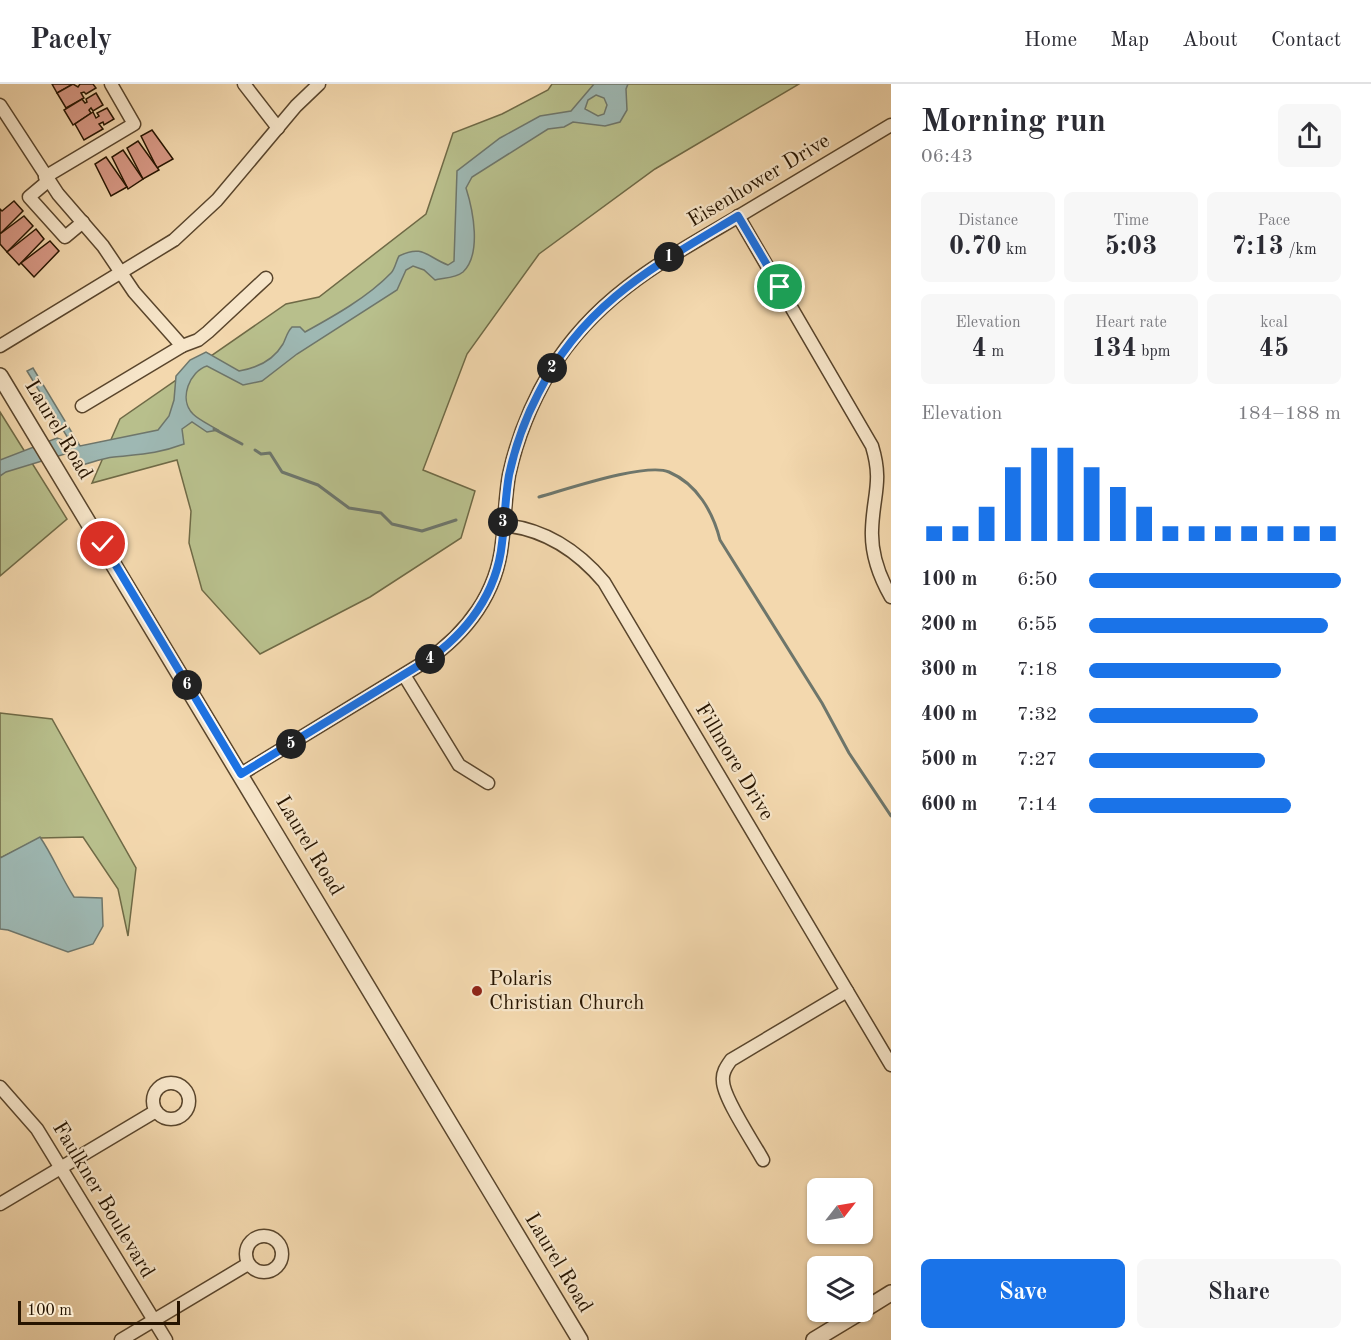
<!DOCTYPE html>
<meta charset="utf-8">
<style>
:root{--surface:#fff;--page:#f7f7f7;--text:#2b2b33;--muted:#7c7c81;--line:#e1e1e2;--accent:#1a73e8}
body{margin:0;font-family:"Old Standard TT",serif;background:var(--page);color:var(--text);height:100vh;display:flex;flex-direction:column;font-size:22px;white-space:nowrap}
*{box-sizing:border-box;margin:0}
p{font-size:20px;color:var(--muted)}
.icon{flex:none;width:33px;height:33px;fill:none;stroke:currentColor;stroke-width:2;stroke-linecap:round;stroke-linejoin:round}
.map{position:relative;flex:1;overflow:hidden}
.drawer{display:flex;flex-direction:column;background:var(--surface);width:480px}
.drawer>*{flex:none}
.needle{width:39px;rotate:59deg}
.tools{position:absolute;left:807px;top:1094px;display:grid;gap:12px}
.tools a{display:grid;place-items:center;width:66px;height:66px;border-radius:9px;background:var(--surface);box-shadow:0 2px 4px #0004;font-size:30px}
.scale{position:absolute;left:18px;bottom:15px;width:162px;box-sizing:border-box;padding-left:6px;border:3px solid #261400;border-top:0;font-size:16px;line-height:21px;white-space:nowrap;color:#261400;-webkit-text-stroke:4px #f7e6ca;paint-order:stroke}
.pin{position:absolute;display:grid;place-items:center;width:51px;height:51px;color:#fff;margin:-26px;border:3px solid #fff;border-radius:50%;box-shadow:0 2px 6px #0007}
.km{position:absolute;width:30px;height:30px;margin:-15px;border-radius:50%;background:#222;color:#fff;font-size:16px;line-height:30px;text-align:center}
.round{display:grid;place-items:center;flex:none;width:63px;height:63px;border-radius:9px;background:var(--page)}
.overview{display:flex;align-items:center;justify-content:space-between;height:102px;padding:0 30px}
h1{font-size:33px;font-weight:700;line-height:45px}
.stats{display:grid;grid-template-columns:repeat(3,1fr);gap:9px;height:102px;padding:6px 30px}
.stats div{display:grid;align-content:center;border-radius:9px;background:var(--page);text-align:center}
.stats b{font-size:26px;font-weight:700}
.stats small{font-size:16px;font-weight:400}
.stats p{font-size:16px}
.chart{height:168px;padding:12px 30px}
.chart p{display:flex;justify-content:space-between}
.chart svg{width:100%;height:108px;margin-top:6px;stroke:var(--accent);stroke-width:6}
.primary-button{display:flex;gap:12px;margin-top:auto;padding:12px 30px}
.primary-button a{flex:1;height:69px;border-radius:9px;background:var(--accent);color:#fff;font-size:24px;font-weight:700;line-height:69px;text-align:center}
.primary-button a+a{background:var(--page);color:var(--text)}
ul{padding:0 30px;list-style:none;font-size:20px}
li{display:grid;grid-template-columns:96px 72px 1fr;align-items:center;height:45px}
li i{height:15px;border-radius:8px;background:var(--accent)}
header{display:flex;align-items:center;gap:36px;box-sizing:border-box;height:84px;padding:0 30px;background:var(--surface);border-bottom:2px solid var(--line)}
header strong{font-size:28px}
nav{display:flex;gap:33px;margin-inline-start:auto;font-size:21px}
main{display:flex;flex:1;min-height:0}
.map>svg:first-child{display:block}
.green{fill:#b8bf8c;stroke:#6f6a46;stroke-width:1.5}
.water{fill:#9eb8b3;stroke:#6e766b;stroke-width:1.5;fill-rule:evenodd}
.lines{fill:none;stroke-linecap:round;stroke-linejoin:round}
.stream{stroke:#6e766b;stroke-width:3}
.building{fill:#d89885;stroke:#261400;stroke-width:1.5}
.minor-casing{stroke:#59452c;stroke-width:15}
.tertiary-casing{stroke:#59452c;stroke-width:18}
.minor{stroke:#f7e6ca;stroke-width:12}
.tertiary{stroke:#f7e6ca;stroke-width:15}
.route-casing{stroke:#fff;stroke-width:12}
.route{stroke:#1a73e8;stroke-width:8}
.poi-dot{fill:#8f2418;stroke:#f7e6ca;stroke-width:2}
.labels{text-anchor:middle;dominant-baseline:central;stroke-width:4.5;stroke-linejoin:round;paint-order:stroke}
.street-label{font-size:21px;fill:#261400;stroke:#f7e6ca}
.poi-label{font-size:21px;fill:#261400;stroke:#f7e6ca;text-anchor:start}
</style>
<header>
<strong>Pacely</strong>
<nav><a>Home</a><a>Map</a><a>About</a><a>Contact</a></nav>
</header>
<main>
<div class="map">
<svg width="891" height="1256" viewBox="0 0 891 1256">
<rect width="100%" height="100%" fill="#f3d8ae"/>
<filter id="stains"><feTurbulence type="fractalNoise" baseFrequency=".00333" numOctaves="4"/><feColorMatrix values="0 0 0 0 .2 0 0 0 0 .09 0 0 0 0 .02 0 0 0 .5 -.17"/></filter>
<radialGradient id="worn" r=".72"><stop offset=".6" stop-color="#630" stop-opacity="0"/><stop offset="1" stop-color="#630" stop-opacity=".3"/></radialGradient>
<g class="green">
<path d="M552 0H799L655 85 539 170 467 270 423 386 475 407 461 454 370 513 260 570 202 506 189 459 191 427 177 376 92 399 120 335 286 220 319 213 426 130 453 49 502 30 548 6Z"/>
<path d="M0 328 67 435 0 492Z"/>
<path d="M0 629 52 635 136 784 128 852 118 805 83 753 40 754 0 774Z"/>
</g>
<g class="water">
<path d="M594 0H628L626 5 627 26 620 38 605 42 573 38 564 43 548 45 472 93 466 104C473 126 482 170 463 188 456 194 443 194 435 196L424 186 413 182 406 186 397 206 297 270 262 297 243 301 207 282C190 287 178 315 193 330 199 336 210 341 218 346L207 348 192 338 182 345 184 360C157 370 142 370 114 373 104 374 93 378 82 381L68 369 6 388 0 392V376L57 354 71 359 27 287 33 284 80 362 158 346 169 332 174 316 176 292 190 276 206 268 239 287C257 284 273 277 283 260 286 254 287 248 292 243H300L305 248C334 232 368 213 391 189 395 185 396 177 399 172 423 160 427 173 448 181L454 177 457 87 500 54 540 32 571 27ZM596 11 604 14 607 21 604 30 598 32 585 25 588 16Z"/>
<path d="M40 753C53 772 61 793 74 813L102 814 103 842 93 860 68 868 8 846 0 845V774Z"/>
</g>
<g class="lines">
<g class="stream">
<path d="M214 345 242 360"/>
<path d="M255 366 261 370 270 369 282 388 318 401 349 424 381 429 392 440 422 447 456 436"/>
<path d="M539 413C565 406 646 378 669 388 697 400 713 428 720 456L822 619 849 669 891 732"/>
</g>
</g>
<g class="building">
<path d="M52 0H73L57 9Z"/>
<path d="M73 0 78 3 80 0H93L96 4 86 10 84 8 81 9 84 14 66 24 57 9Z"/>
<path d="M96 9 103 21 93 27 91 24 89 26 91 29 73 41 64 26 82 15 85 19 87 18 86 15Z"/>
<path d="M107 24 114 35 104 41 103 38 99 40 103 45 84 56 75 40 93 28 96 34 99 32 97 29Z"/>
<path d="M152 46 173 75 157 84 141 52Z"/>
<path d="M138 57 159 86 143 95 127 64Z"/>
<path d="M123 66 143 95 128 105 112 73Z"/>
<path d="M106 73 127 103 111 112 95 80Z"/>
<path d="M14 117 23 127 0 150V125L2 127Z"/>
<path d="M24 132 33 142 7 168 0 160V150Z"/>
<path d="M36 145 44 155 19 181 7 168Z"/>
<path d="M50 157 59 167 34 193 21 179Z"/>
</g>
<g class="lines">
<defs>
<g id="minor">
<path d="M244 0 278 44"/>
<path d="M0 21 58 110 103 162 134 208 182 262 82 322"/>
<path d="M45 93 134 40 111 0"/>
<path d="M48 97 29 113 65 153 83 138"/>
<path d="M738 132 872 362C883 398 873 411 872 446 871 470 879 492 891 513"/>
<path d="M0 262 174 156 217 116 296 22 319 0"/>
<path d="M182 262 198 256 208 248 266 194"/>
<path d="M503 441C545 445 577 466 604 498L891 981"/>
<path d="M404 591 459 681 488 699"/>
<path d="M241 690 426 577C467 549 497 509 502 459 505 436 505 414 509 391 517 354 532 318 551 286 597 211 666 175 739 132 790 102 840 71 891 41"/>
<circle cx="171" cy="1017" r="18"/>
<path d="M0 1003 37 1045 166 1256"/>
<path d="M763 1076C754 1059 723 1014 723 997 722 989 726 983 731 976L847 907"/>
<path d="M0 1120 156 1027"/>
<circle cx="264" cy="1170" r="18"/>
<path d="M121 1256 248 1180"/>
</g>
<g id="tertiary">
<path d="M0 292 580 1256"/>
<path d="M862 1227 891 1209"/>
<path d="M814 1256 862 1227"/>
</g>
</defs>
<use href="#minor" class="minor-casing"/>
<use href="#tertiary" class="tertiary-casing"/>
<use href="#minor" class="minor"/>
<use href="#tertiary" class="tertiary"/>
</g>
<g class="lines">
<defs>
<path id="route" d="M103 460 241 690 426 577C467 549 497 509 502 459 505 436 505 414 509 391 515 363 525 335 538 310 583 219 655 182 738 132L780 203"/>
</defs>
<use href="#route" class="route-casing"/>
<use href="#route" class="route"/>
</g>
<circle class="poi-dot" cx="477" cy="907" r="6"/>
<g class="labels">
<g class="street-label">
<text transform="translate(759 97) rotate(-31)">Eisenhower Drive</text>
<text transform="translate(58 346) rotate(59)">Laurel Road</text>
<text transform="translate(734 678) rotate(59)">Fillmore Drive</text>
<text transform="translate(309 762) rotate(59)">Laurel Road</text>
<text transform="translate(103 1116) rotate(59)">Faulkner Boulevard</text>
<text transform="translate(558 1179) rotate(59)">Laurel Road</text>
</g>
<g class="poi-label">
<text x="489" y="895">Polaris<tspan x="489" dy="24">Christian Church</tspan></text>
</g>
</g>
<rect width="100%" height="100%" filter="url(#stains)"/>
<rect width="100%" height="100%" fill="url(#worn)"/>
</svg>
<div class="tools">
<a><svg class="needle" viewBox="-14 -14 28 28"><path d="M0-13l5 13h-10z" fill="#e53935"/><path d="M0 13l5-13h-10z" fill="#7c7c81"/></svg></a>
<a><svg class="icon" aria-label="layers" viewBox="0 0 24 24"><path d="M12 4l9 5-9 5-9-5zM3 14l9 5 9-5"/></svg></a>
</div>
<div class="scale">100 m</div>
<div class="pin" style="left:780px;top:203px;background:#1e9e55"><svg class="icon" aria-label="arrive" viewBox="0 0 24 24"><path d="M6 21V4h12l-3 4 3 4H6"/></svg></div>
<div class="pin" style="left:103px;top:460px;background:#d93025"><svg class="icon" aria-label="check" viewBox="0 0 24 24"><path d="M5 12l5 5 9-10"/></svg></div>
<b class="km" style="left:669px;top:173px">1</b>
<b class="km" style="left:552px;top:284px">2</b>
<b class="km" style="left:503px;top:438px">3</b>
<b class="km" style="left:430px;top:575px">4</b>
<b class="km" style="left:291px;top:660px">5</b>
<b class="km" style="left:187px;top:601px">6</b>
</div>
<section class="drawer">
<div class="overview"><div><h1>Morning run</h1><p>06:43</p></div><a class="round"><svg class="icon" aria-label="share" viewBox="0 0 24 24"><path d="M12 15V3M7 8l5-5 5 5M5 13v7h14v-7"/></svg></a></div>
<div class="stats">
<div><p>Distance</p><b>0.70<small> km</small></b></div>
<div><p>Time</p><b>5:03</b></div>
<div><p>Pace</p><b>7:13<small> /km</small></b></div>
</div>
<div class="stats">
<div><p>Elevation</p><b>4<small> m</small></b></div>
<div><p>Heart rate</p><b>134<small> bpm</small></b></div>
<div><p>kcal</p><b>45</b></div>
</div>
<div class="chart"><p><span>Elevation</span>184–188 m</p>
<svg viewBox="0 0 160 44" preserveAspectRatio="none"><path d="M5 44V38M15 44V38M25 44V30M35 44V14M45 44V6M55 44V6M65 44V14M75 44V22M85 44V30M95 44V38M105 44V38M115 44V38M125 44V38M135 44V38M145 44V38M155 44V38"/></svg>
</div>
<ul>
<li><b>100 m</b>6:50<i style="width:100%"></i></li>
<li><b>200 m</b>6:55<i style="width:95%"></i></li>
<li><b>300 m</b>7:18<i style="width:76%"></i></li>
<li><b>400 m</b>7:32<i style="width:67%"></i></li>
<li><b>500 m</b>7:27<i style="width:70%"></i></li>
<li><b>600 m</b>7:14<i style="width:80%"></i></li>
</ul>
<div class="primary-button"><a>Save</a><a>Share</a></div>
</section>
</main>
